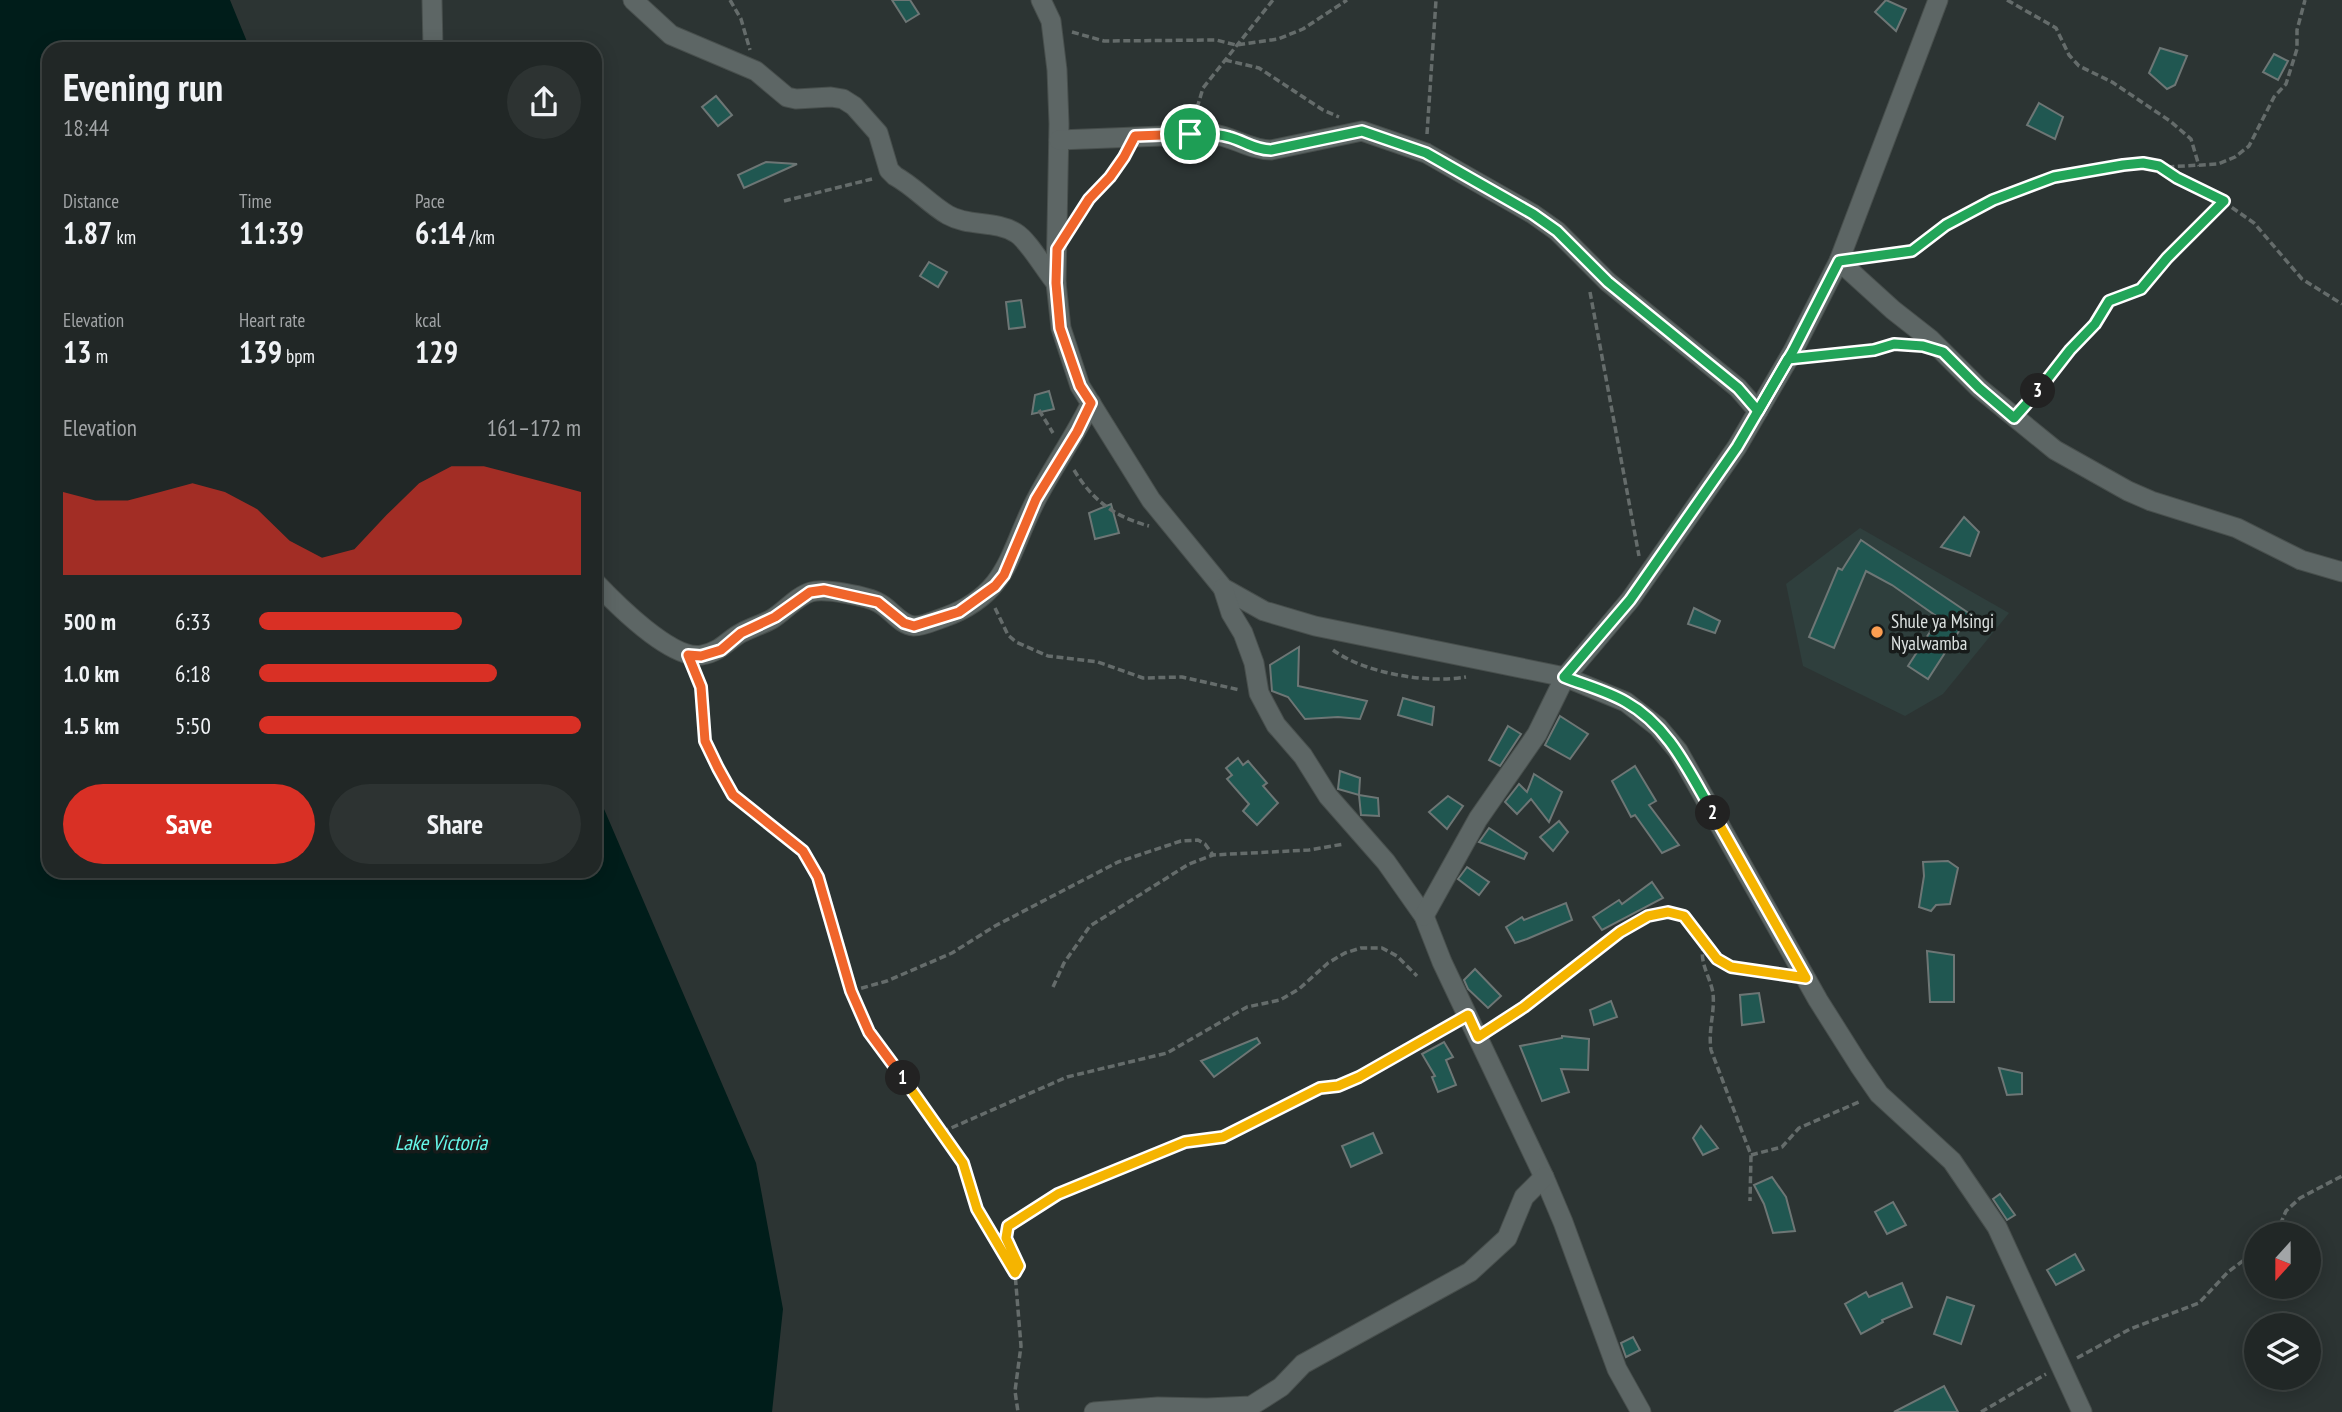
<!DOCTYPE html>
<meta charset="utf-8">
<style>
:root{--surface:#212726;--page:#2d3332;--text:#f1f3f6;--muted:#a2a5a7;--line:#3e4443;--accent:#d93025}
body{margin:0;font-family:"PT Sans Narrow",sans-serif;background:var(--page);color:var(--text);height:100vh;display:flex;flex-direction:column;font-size:26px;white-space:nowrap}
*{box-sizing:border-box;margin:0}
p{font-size:23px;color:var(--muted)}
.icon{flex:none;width:38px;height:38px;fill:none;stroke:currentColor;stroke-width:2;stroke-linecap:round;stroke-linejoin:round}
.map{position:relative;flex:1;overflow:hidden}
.panel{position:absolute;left:42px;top:42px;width:560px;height:836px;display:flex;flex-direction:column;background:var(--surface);border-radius:21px;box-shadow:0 4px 18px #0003,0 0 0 2px var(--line)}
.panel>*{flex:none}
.needle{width:46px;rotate:201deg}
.fabs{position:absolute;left:2244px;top:1222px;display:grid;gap:14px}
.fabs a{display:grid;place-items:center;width:77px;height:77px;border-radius:50%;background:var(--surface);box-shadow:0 4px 18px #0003,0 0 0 2px var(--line);font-size:35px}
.pin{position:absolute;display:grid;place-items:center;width:60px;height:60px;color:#fff;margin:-30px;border:4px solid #fff;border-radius:50%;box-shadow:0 2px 7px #0007}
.km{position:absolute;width:35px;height:35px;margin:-18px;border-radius:50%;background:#222;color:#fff;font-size:19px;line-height:35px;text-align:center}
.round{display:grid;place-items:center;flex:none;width:74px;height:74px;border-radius:37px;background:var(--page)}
.headline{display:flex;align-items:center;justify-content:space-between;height:119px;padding:0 21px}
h1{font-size:38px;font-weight:700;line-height:52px}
.figures{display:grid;grid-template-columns:repeat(3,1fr);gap:10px;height:119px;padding:7px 21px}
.figures div{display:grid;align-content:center}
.figures b{font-size:30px;font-weight:700}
.figures small{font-size:19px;font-weight:400}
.figures p{font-size:19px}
.chart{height:196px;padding:14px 21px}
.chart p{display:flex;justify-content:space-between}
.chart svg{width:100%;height:126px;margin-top:7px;fill:var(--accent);opacity:.7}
.button{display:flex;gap:14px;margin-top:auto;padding:14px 21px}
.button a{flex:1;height:80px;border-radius:42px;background:var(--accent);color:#fff;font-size:28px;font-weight:700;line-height:80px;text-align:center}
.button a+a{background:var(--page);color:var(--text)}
ul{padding:0 21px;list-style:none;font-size:23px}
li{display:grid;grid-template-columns:112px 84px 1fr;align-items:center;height:52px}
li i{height:18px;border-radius:9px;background:var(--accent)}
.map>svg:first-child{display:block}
.built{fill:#2f3f3d}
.water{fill:#001d1a}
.building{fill:#205751;stroke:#6d7675;stroke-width:2}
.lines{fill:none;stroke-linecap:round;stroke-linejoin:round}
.street-casing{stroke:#484f4d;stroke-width:21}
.path{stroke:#656c6b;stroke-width:3.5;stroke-dasharray:7 3.5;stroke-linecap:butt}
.street{stroke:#5d6665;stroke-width:19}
.split-1-casing{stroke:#fff;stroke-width:14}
.split-2-casing{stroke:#fff;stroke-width:14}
.split-3-casing{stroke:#fff;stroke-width:14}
.split-4-casing{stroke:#fff;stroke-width:14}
.split-1{stroke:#f0652b;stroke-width:9}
.split-2{stroke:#f5b400;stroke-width:9}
.split-3{stroke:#22a559;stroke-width:9}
.split-4{stroke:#22a559;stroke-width:9}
.poi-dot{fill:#fb9e51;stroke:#171b1a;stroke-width:2.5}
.labels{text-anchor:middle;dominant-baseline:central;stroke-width:7;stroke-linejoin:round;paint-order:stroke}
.poi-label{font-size:19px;fill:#dce1e0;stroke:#171b1a;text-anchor:start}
.water-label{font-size:21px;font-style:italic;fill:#66f9ea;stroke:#171b1a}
</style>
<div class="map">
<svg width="2342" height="1412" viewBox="0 0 2342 1412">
<rect width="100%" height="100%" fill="#2c3433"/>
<path class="built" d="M1860 528 2009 613 1943 694 1905 716 1803 666 1786 584Z"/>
<path class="water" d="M0 0H230L250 49H49V872H595V788L756 1163 783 1309 772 1412H0Z"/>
<g class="building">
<path d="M892 0H910L919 14 906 22Z"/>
<path d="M1886 0 1906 9 1896 31 1875 12Z"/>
<path d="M2160 48 2187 56 2175 85 2167 89 2149 73Z"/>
<path d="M2274 54 2288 61 2278 80 2263 72Z"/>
<path d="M716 96 732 115 718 126 702 107Z"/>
<path d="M2039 103 2063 117 2055 139 2027 125Z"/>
<path d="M766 162 797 164 744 188 738 175Z"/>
<path d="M929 262 947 272 938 287 920 276Z"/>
<path d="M1021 300 1025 327 1009 329 1006 302Z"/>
<path d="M1049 391 1054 409 1032 414 1035 395Z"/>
<path d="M1111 504 1119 533 1095 539 1089 513Z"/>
<path d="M1964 517 1979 532 1970 556 1941 547Z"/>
<path d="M1861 540 1970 614 1928 679 1908 666 1939 618 1892 585 1866 571 1834 648 1809 637 1838 568 1842 570Z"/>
<path d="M1694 608 1720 621 1715 633 1688 624Z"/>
<path d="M1299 647 1298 686 1367 701 1360 719 1338 717 1305 719 1288 697 1272 691 1270 665Z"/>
<path d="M1403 698 1434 707 1432 725 1398 715Z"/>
<path d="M1560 716 1588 734 1570 759 1545 745Z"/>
<path d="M1508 726 1521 734 1500 766 1489 760Z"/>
<path d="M1238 758 1243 765 1248 761 1267 783 1263 786 1278 803 1257 825 1243 811 1249 804 1227 779 1232 775 1226 768Z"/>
<path d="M1635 766 1656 801 1649 805 1679 845 1662 853 1635 815 1631 817 1612 781Z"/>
<path d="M1340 771 1360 778 1359 795 1338 789Z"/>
<path d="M1534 774 1562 792 1549 822 1531 799 1517 814 1505 802 1519 784 1527 792Z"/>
<path d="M1359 795 1378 798 1379 816 1361 815Z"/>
<path d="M1448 796 1463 806 1447 829 1429 812Z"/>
<path d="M1559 821 1568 832 1553 851 1540 837Z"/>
<path d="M1489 828 1527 853 1524 859 1479 842Z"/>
<path d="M1948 861 1958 868 1950 904 1936 905 1931 911 1919 907 1924 876 1923 862Z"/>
<path d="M1467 867 1489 882 1479 895 1458 879Z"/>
<path d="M1652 882 1663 898 1602 930 1593 917 1619 900 1622 904Z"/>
<path d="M1566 903 1572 920 1527 939 1515 943 1506 927 1522 917 1524 920Z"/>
<path d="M1927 951 1954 955V1002H1930Z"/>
<path d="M1475 969 1501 996 1488 1008 1468 989 1464 980Z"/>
<path d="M1759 993 1764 1022 1742 1025 1740 995Z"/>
<path d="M1611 1001 1617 1017 1594 1025 1590 1010Z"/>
<path d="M1562 1036 1589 1039 1588 1070 1561 1069 1569 1092 1542 1101 1520 1046 1562 1038Z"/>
<path d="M1257 1038 1260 1043 1214 1077 1201 1061Z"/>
<path d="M1444 1042 1453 1057 1446 1060 1456 1085 1438 1092 1432 1077 1435 1076 1422 1054Z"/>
<path d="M1999 1068 2022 1073V1094L2007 1095Z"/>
<path d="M1701 1126 1718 1148 1703 1155 1693 1138Z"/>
<path d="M1373 1133 1382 1153 1351 1167 1342 1146Z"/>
<path d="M1772 1177 1786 1197 1795 1231 1773 1233 1764 1204 1754 1185Z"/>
<path d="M2000 1194 2015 1215 2007 1220 1993 1199Z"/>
<path d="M1893 1202 1906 1225 1887 1234 1875 1212Z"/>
<path d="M2075 1254 2084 1270 2056 1285 2047 1270Z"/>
<path d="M1902 1283 1912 1307 1882 1320 1883 1322 1861 1334 1845 1304 1866 1292 1869 1297Z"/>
<path d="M1947 1297 1974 1306 1961 1344 1934 1334Z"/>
<path d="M1633 1337 1640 1350 1626 1357 1621 1343Z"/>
<path d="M1944 1386 1958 1412H1894Z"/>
</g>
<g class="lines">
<defs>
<g id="street">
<path d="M432 0 433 49"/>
<path d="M633 0 671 35 756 71 787 97 796 99 831 97 843 99 854 106 878 133 889 170 895 176C915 187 929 204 948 215 969 227 995 220 1016 233 1028 240 1045 270 1056 283"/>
<path d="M1041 0 1051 21 1057 70 1059 124 1056 283 1061 328 1080 386 1151 500 1223 588 1264 611 1315 626 1565 677 1626 702 1658 727 1678 751 1818 1000 1859 1065 1879 1094 1952 1161 1997 1227 2082 1412"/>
<path d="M1059 140 1213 134C1233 137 1251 150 1271 150L1362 131 1426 153 1533 214 1557 231 1608 282 1738 388 1758 411"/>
<path d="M1839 261 1893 310 1930 339 1979 388 2055 450 2128 491 2151 501 2237 528 2301 560 2342 572"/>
<path d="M595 582C615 603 672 661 702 655 721 652 728 639 743 632 753 627 763 624 772 619 785 611 797 596 811 592 824 588 867 596 879 603 891 609 900 625 914 626 924 626 936 620 945 617 1011 593 1009 549 1038 496 1055 464 1075 436 1091 403"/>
<path d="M1223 588 1231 613 1243 633 1254 663 1259 693 1276 725 1303 756 1328 796 1386 862 1424 916 1442 962 1544 1177 1563 1222 1617 1369 1641 1412"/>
<path d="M1424 916 1478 819 1537 734 1565 677 1630 600 1680 529 1737 447 1793 351 1839 261 1938 0"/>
<path d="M1094 1412 1158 1407 1207 1408 1251 1406 1281 1387 1303 1364 1470 1272 1507 1238 1524 1197 1544 1177"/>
</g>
</defs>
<use href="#street" class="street-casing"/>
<g class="path">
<path d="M730 0 741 19 750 50"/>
<path d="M2007 0 2056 28 2069 55 2079 66 2112 82 2170 121 2191 139 2199 166"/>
<path d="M1072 32 1104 41 1216 40 1236 45 1278 39 1303 29 1347 0"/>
<path d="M1225 60 1259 68 1323 110 1339 117"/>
<path d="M1194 118 1203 88 1273 0"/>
<path d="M1427 134 1436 0"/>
<path d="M2159 166 2177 178 2224 202 2254 223 2302 279 2342 304"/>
<path d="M784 201 872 179"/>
<path d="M1077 217 1126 154"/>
<path d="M1863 258 1912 251 1965 213 2054 177 2142 163 2167 167 2218 164 2235 157 2249 146 2274 97 2286 84 2297 49V30L2305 0"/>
<path d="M1590 292 1639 556"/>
<path d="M1811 357 1874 350 1903 343"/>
<path d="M2027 405 2070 350 2095 324 2109 301 2141 289 2167 258 2224 202"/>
<path d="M1039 410 1053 433"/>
<path d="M1074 470C1092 500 1115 517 1149 526"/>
<path d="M995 608 1008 635 1016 642 1048 656 1098 662 1143 678 1182 677 1240 690"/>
<path d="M1333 650C1364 673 1428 684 1466 677"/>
<path d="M695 672 701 687 705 716V741L718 769 733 795 803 851 818 877 851 991 869 1032 963 1162 977 1209 1015 1273 1021 1346 1015 1391 1018 1412"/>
<path d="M1704 944C1698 961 1710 976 1713 993 1715 1013 1708 1029 1711 1050L1751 1155 1750 1201"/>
<path d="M1053 987 1064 963 1090 926 1189 864 1213 855 1309 850 1344 844"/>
<path d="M851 991 887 981 952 953 995 926 1118 862 1181 841 1198 840 1205 844 1213 855"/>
<path d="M1494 1027C1530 1005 1643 895 1683 916 1691 921 1697 933 1703 941 1723 970 1750 971 1783 975"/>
<path d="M942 1132 1067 1077 1167 1053 1247 1007 1280 1000 1299 989 1328 963 1345 953 1361 948H1382L1397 956 1417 976"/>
<path d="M1751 1155 1782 1147 1799 1128 1861 1101"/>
<path d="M2276 1234 2286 1211 2300 1198 2342 1176"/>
<path d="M1015 1273 1019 1266 1005 1238 1008 1226 1058 1194 1185 1142 1223 1137 1320 1088 1338 1086 1359 1077 1451 1024"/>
<path d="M2077 1358 2130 1329 2199 1303 2228 1272 2256 1251"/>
<path d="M1981 1412 2046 1374"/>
</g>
<use href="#street" class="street"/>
</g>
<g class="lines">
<defs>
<path id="split-1" d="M903 1078 869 1032 851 991 818 877 803 851 733 795 718 768 705 741 701 687 688 655 701 656 721 650 741 633 775 617 810 592 824 590 878 602 904 623 914 626 959 612 995 586 1004 575 1036 499 1077 432 1091 403 1080 386 1060 328 1056 283 1057 249 1089 199 1110 177 1124 157 1135 136 1190 134"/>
<path id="split-2" d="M903 1078 963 1163 977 1209 1015 1273 1019 1266 1006 1238 1008 1226 1058 1194 1185 1142 1223 1137 1320 1088 1338 1086 1359 1077 1468 1015 1478 1037 1524 1007 1620 932 1648 916 1668 912 1684 916 1717 959 1731 967 1806 978 1713 813"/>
<path id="split-3" d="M1713 813C1689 772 1669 726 1626 702 1607 691 1584 685 1564 677L1630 600 1737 447 1793 351 1839 261 1912 251 1946 225 1993 200 2054 177 2123 165 2143 163 2159 166 2177 178 2224 201 2167 258 2141 289 2109 301 2095 324 2070 350 2038 391"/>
<path id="split-4" d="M1190 134C1203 134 1216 133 1229 137 1244 141 1255 150 1271 150L1362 131 1426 153 1533 214 1557 231 1608 282 1738 388 1758 411 1788 359 1874 350 1894 344 1923 346 1943 352 1979 388 2014 418 2038 391"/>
</defs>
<use href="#split-1" class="split-1-casing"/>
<use href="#split-2" class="split-2-casing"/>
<use href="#split-3" class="split-3-casing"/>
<use href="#split-4" class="split-4-casing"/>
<use href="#split-1" class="split-1"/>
<use href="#split-2" class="split-2"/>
<use href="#split-3" class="split-3"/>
<use href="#split-4" class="split-4"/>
</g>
<circle class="poi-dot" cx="1877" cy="632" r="7"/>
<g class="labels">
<g class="poi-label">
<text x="1891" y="621">Shule ya Msingi<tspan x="1891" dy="22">Nyalwamba</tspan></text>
</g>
<g class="water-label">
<text x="441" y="1142">Lake Victoria</text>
</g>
</g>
</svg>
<div class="fabs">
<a><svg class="needle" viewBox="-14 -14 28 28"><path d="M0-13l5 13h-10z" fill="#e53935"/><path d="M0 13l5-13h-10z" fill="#a2a5a7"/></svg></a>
<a><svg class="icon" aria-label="layers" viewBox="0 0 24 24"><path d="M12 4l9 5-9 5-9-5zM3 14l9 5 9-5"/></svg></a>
</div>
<div class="pin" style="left:1190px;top:134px;background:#1e9e55"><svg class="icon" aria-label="arrive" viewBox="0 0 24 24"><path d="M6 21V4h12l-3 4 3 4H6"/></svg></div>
<b class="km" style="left:903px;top:1078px">1</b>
<b class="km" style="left:1713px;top:813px">2</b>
<b class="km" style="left:2038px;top:391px">3</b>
<section class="panel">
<div class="headline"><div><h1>Evening run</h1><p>18:44</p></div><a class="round"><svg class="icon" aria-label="share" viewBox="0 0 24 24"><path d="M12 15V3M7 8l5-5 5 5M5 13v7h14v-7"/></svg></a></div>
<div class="figures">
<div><p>Distance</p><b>1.87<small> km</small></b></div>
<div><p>Time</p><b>11:39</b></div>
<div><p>Pace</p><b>6:14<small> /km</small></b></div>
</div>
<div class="figures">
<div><p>Elevation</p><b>13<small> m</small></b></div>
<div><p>Heart rate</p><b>139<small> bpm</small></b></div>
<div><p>kcal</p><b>129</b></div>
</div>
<div class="chart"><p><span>Elevation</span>161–172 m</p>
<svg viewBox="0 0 160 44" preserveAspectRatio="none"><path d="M0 44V15L10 18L20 18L30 15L40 12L50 15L60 21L70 32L80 38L90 35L100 23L110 12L120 6L130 6L140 9L150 12L160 15V44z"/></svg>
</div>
<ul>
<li><b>500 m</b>6:33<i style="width:63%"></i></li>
<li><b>1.0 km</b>6:18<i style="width:74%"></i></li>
<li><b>1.5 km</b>5:50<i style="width:100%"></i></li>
</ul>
<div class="button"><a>Save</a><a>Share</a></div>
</section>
</div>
